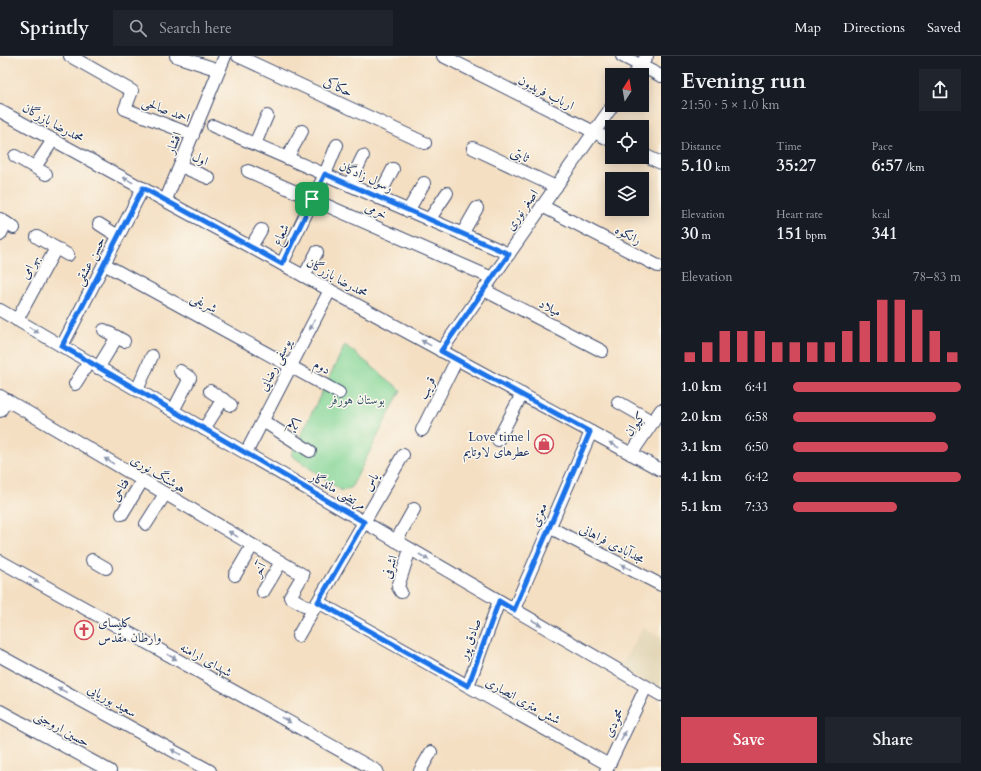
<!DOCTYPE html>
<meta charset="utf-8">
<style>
:root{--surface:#171b24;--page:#20242c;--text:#f1f3f6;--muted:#9ea1a6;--line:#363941;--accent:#d1495b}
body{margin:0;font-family:Cardo,Amiri,serif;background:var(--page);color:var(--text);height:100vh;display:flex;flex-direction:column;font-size:15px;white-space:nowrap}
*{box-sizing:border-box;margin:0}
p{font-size:13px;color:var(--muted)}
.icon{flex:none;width:22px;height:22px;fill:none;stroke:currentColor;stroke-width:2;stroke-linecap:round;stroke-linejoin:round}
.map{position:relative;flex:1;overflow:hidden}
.panel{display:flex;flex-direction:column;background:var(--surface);width:320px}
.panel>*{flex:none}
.needle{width:26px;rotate:11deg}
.tools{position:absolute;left:605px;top:12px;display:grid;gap:8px}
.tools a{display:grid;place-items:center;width:44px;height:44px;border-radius:0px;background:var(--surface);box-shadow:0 2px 10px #0003;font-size:20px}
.pin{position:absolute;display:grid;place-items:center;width:34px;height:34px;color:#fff;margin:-17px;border-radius:8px;box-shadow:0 2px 6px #0006}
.round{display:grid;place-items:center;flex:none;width:42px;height:42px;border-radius:0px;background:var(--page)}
.headline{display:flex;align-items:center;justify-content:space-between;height:68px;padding:0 20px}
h1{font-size:22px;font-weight:700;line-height:30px}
.figures{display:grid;grid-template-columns:repeat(3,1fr);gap:6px;height:68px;padding:4px 20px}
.figures div{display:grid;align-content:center}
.figures b{font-size:17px;font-weight:700}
.figures small{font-size:11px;font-weight:400}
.figures p{font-size:11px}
.chart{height:112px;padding:8px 20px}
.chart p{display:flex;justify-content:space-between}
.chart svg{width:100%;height:72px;margin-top:4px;stroke:var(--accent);stroke-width:6}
.primary-button{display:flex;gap:8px;margin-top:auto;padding:8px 20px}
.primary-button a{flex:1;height:46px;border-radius:0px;background:var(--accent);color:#fff;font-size:16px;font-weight:700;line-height:46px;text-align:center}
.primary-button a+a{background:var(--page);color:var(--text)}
ul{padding:0 20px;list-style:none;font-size:13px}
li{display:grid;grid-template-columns:64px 48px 1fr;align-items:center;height:30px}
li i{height:10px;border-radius:5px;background:var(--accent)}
header{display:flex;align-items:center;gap:24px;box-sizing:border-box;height:56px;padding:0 20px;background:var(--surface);border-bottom:1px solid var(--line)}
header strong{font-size:19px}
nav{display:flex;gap:22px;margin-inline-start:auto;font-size:14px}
.search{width:280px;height:36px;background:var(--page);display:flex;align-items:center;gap:10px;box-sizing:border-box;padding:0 14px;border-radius:0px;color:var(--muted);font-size:15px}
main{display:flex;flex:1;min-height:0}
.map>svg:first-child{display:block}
.built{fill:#e3d7b8}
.green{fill:#85d697;stroke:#50827a}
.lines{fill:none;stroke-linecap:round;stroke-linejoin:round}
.street-casing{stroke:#3c496d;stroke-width:14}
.street{stroke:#fff;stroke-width:12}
.oneway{fill:#8d97ae}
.route-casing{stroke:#fff;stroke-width:8}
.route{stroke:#1a73e8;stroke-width:5}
.labels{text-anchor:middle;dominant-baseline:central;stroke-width:3;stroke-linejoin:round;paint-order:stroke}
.street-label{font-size:13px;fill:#1b2f5e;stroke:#fbf7ec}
.park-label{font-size:13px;fill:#36596c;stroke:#fbf7ec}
.poi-label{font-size:13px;fill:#1b2f5e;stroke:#fbf7ec;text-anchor:end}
</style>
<header>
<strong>Sprintly</strong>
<div class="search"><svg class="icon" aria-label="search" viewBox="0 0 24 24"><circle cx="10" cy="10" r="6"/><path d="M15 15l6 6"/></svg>Search here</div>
<nav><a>Map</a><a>Directions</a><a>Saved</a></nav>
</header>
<main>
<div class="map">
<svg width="661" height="715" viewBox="0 0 661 715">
<rect width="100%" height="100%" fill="#fbf7ec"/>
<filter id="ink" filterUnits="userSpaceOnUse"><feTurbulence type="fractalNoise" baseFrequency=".025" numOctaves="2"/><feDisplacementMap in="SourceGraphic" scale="8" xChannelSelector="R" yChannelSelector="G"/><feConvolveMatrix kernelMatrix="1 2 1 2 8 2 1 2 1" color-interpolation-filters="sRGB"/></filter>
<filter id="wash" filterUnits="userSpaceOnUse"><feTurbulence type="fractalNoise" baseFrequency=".012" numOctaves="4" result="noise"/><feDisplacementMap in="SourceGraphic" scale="16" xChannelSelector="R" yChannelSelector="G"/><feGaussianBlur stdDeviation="0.9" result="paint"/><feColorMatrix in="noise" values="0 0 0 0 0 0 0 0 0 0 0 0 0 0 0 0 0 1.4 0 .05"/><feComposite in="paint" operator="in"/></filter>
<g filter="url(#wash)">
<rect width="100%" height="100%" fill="#f4dfc2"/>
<path class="built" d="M643 572 661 582V634L620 611Z"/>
<path class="green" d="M345 289 401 334 351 432 342 435 291 399Z"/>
</g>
<g filter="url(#ink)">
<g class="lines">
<defs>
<g id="street">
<path d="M70 0 132 35 125 53 193 79"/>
<path d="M176 0 219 14"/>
<path d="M238 0 425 87"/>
<path d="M443 0 612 85"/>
<path d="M622 0 661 20"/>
<path d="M634 19 647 0"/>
<path d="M0 55 661 414"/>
<path d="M213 70 509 198"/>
<path d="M255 88 267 60"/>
<path d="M473 92 556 131"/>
<path d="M642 98 661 107"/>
<path d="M15 100 46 118"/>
<path d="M287 102 302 75"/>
<path d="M180 110 209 122"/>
<path d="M35 111 53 84"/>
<path d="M248 115 492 222"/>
<path d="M349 129 363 100"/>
<path d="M167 141 225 0"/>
<path d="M378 142 393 113"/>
<path d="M542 150 658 210"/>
<path d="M408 155 424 127"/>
<path d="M0 163 14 172"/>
<path d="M429 164 447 137"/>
<path d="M99 168 118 180"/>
<path d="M462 178 477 152"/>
<path d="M0 179 6 167"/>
<path d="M37 181 68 199"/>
<path d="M251 191 261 174"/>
<path d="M104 208 339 337"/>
<path d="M282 208 325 118 337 89"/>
<path d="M304 220 317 196"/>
<path d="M484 234 602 295"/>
<path d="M0 254 661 639"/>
<path d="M17 264 56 192"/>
<path d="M104 274 124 285"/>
<path d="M62 290 143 132"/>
<path d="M441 295 613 49"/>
<path d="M98 312 117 281"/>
<path d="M75 328 89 306"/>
<path d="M137 334 152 300"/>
<path d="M210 335 231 349"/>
<path d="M0 340 303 519 290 541 313 554 403 399"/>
<path d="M618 346 653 366"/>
<path d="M0 355 7 344"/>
<path d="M173 355 190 322 180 315"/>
<path d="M263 365 310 395"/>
<path d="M204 373 223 343"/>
<path d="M422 374 457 303"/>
<path d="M498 384 522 338"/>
<path d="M246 397 330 234"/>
<path d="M631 398 661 354"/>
<path d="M122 458 142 425"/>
<path d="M146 468 165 438"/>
<path d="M549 471 661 529"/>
<path d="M396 485 414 453"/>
<path d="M92 504 106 512"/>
<path d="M0 505 377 715"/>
<path d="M235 519 252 490"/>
<path d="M263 536 281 506"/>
<path d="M401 536 398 531 410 493"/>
<path d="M318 546 609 709"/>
<path d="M514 553 591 376"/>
<path d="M298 580 313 554"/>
<path d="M0 600 210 715"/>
<path d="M468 630 499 545"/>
<path d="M0 655 110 715"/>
<path d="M420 715 431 696"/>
<path d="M606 715 646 631"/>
</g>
</defs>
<use href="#street" class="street-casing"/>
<use href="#street" class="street"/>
</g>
<defs><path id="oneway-solid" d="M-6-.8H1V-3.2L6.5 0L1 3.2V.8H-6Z"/></defs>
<g class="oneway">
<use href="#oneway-solid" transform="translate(128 124) rotate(-151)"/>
<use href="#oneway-solid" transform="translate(312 269) rotate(117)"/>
<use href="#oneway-solid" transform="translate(34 274) rotate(30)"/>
<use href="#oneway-solid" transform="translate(426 287) rotate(-151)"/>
<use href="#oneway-solid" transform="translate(614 389) rotate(-151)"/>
<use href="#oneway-solid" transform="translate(109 405) rotate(-149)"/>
<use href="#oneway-solid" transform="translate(233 478) rotate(-149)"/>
<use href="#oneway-solid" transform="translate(424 501) rotate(30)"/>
<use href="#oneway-solid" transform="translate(626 511) rotate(-153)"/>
<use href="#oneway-solid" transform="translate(34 524) rotate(29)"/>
<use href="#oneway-solid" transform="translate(537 567) rotate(30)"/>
<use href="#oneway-solid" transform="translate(172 601) rotate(29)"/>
<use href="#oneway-solid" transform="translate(62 634) rotate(-151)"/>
<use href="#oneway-solid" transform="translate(286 664) rotate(29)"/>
<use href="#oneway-solid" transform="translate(623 680) rotate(-64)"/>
<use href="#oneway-solid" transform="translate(176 696) rotate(-151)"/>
</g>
</g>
<g class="lines" filter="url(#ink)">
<defs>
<path id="route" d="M325 118 509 198 441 295 590 376 514 554 499 545 468 630 318 546 364 466 62 290 143 132 282 208Z"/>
</defs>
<use href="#route" class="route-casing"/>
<use href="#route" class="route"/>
</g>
<defs>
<symbol id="shop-ring" viewBox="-11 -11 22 22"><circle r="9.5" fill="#fbf7ec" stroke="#d1495b" stroke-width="1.5"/><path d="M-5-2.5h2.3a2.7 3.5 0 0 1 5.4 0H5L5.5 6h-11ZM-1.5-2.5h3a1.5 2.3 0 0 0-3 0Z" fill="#d1495b"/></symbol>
<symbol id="church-ring" viewBox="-11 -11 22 22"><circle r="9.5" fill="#fbf7ec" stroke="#d1495b" stroke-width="1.5"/><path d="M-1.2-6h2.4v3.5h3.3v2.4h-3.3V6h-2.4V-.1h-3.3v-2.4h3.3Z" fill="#d1495b"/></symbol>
</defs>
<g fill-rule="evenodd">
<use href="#shop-ring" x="533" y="377" width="22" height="22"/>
<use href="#church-ring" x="73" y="563" width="22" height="22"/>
</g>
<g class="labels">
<g class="street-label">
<text transform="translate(338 31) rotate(25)">حکاکی</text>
<text transform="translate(546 37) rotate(27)">ارباب فریدون</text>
<text transform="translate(166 54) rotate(21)">احمد صالحی</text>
<text transform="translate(53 67) rotate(29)">محمدرضا بازرگان</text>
<text transform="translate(174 87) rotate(-68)">افشار</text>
<text transform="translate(520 99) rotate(26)">ثابتی</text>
<text transform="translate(200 103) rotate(23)">اول</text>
<text transform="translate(366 121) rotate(24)">رسول زادگان</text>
<text transform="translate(522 154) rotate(-55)">اصغر نوری</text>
<text transform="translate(376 155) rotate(24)">خرمی</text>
<text transform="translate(281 179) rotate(-65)">شعاع</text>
<text transform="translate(628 179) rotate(27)">رانکوه</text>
<text transform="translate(90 205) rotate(-63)">حسن عشقی</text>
<text transform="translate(30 211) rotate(-61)">بهرامی</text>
<text transform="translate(337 222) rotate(29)">محمدرضا بازرگان</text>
<text transform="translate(204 247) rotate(29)">شریفی</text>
<text transform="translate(550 252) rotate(27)">میلاد</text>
<text transform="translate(275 309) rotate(-63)">یوسفی رضایی</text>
<text transform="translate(322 311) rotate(29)">دوم</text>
<text transform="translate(427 332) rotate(-64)">قریب</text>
<text transform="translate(294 368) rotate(32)">یکم</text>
<text transform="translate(635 368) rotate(-55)">کیوان</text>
<text transform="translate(158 418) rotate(31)">هوشنگ نوری</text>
<text transform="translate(371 426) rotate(-60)">یاس</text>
<text transform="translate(120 434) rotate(-59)">فتاحی</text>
<text transform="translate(338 435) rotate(30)">مرتضی ماندگار</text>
<text transform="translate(539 459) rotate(-67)">معزی</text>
<text transform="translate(612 488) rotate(27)">مجدآبادی فراهانی</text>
<text transform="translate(390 511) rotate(-73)">اشرفی</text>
<text transform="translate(260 514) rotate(-60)">آخر</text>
<text transform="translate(470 583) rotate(-70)">صادق پور</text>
<text transform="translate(206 604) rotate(29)">شهدای ارامنه</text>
<text transform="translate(112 645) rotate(29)">سعید بوریایی</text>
<text transform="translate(523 645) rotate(29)">شش متری انصاری</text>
<text transform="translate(614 667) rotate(-64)">محمودی</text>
<text transform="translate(62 673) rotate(29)">حسین اروجنی</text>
</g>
<g class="park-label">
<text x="357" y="344">بوستان هورفر</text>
</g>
<g class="poi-label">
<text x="530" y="381">Love time |<tspan x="530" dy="15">عطرهای لاوتایم</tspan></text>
<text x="98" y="567" text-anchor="start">کلیسای<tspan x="98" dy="15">وارطان مقدس</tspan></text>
</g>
</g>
</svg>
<div class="tools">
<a><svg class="needle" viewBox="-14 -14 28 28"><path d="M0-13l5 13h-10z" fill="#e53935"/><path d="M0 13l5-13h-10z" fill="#9ea1a6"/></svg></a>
<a><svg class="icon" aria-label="locate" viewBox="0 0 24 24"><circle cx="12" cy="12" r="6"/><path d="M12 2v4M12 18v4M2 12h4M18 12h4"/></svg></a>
<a><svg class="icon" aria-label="layers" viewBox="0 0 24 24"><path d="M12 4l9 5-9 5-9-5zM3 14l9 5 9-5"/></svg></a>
</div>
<div class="pin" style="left:312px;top:143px;background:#1e9e55"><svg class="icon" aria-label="arrive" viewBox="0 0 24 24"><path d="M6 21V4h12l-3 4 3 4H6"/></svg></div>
</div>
<section class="panel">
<div class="headline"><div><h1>Evening run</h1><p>21:50 · 5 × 1.0 km</p></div><a class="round"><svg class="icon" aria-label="share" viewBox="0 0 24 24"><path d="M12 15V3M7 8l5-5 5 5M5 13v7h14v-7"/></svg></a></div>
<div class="figures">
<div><p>Distance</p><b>5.10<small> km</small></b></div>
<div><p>Time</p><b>35:27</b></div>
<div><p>Pace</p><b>6:57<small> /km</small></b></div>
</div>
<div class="figures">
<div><p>Elevation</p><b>30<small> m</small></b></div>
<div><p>Heart rate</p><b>151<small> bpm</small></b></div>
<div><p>kcal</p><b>341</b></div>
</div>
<div class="chart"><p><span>Elevation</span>78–83 m</p>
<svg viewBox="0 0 160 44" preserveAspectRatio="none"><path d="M5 44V38M15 44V32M25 44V25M35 44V25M45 44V25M55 44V32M65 44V32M75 44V32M85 44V32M95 44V25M105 44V19M115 44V6M125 44V6M135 44V12M145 44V25M155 44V38"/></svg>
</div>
<ul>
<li><b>1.0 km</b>6:41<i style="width:100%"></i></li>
<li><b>2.0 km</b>6:58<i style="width:85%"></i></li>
<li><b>3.1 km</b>6:50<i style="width:92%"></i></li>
<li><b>4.1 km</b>6:42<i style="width:100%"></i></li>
<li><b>5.1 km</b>7:33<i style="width:62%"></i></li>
</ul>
<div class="primary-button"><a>Save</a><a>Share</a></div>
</section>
</main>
